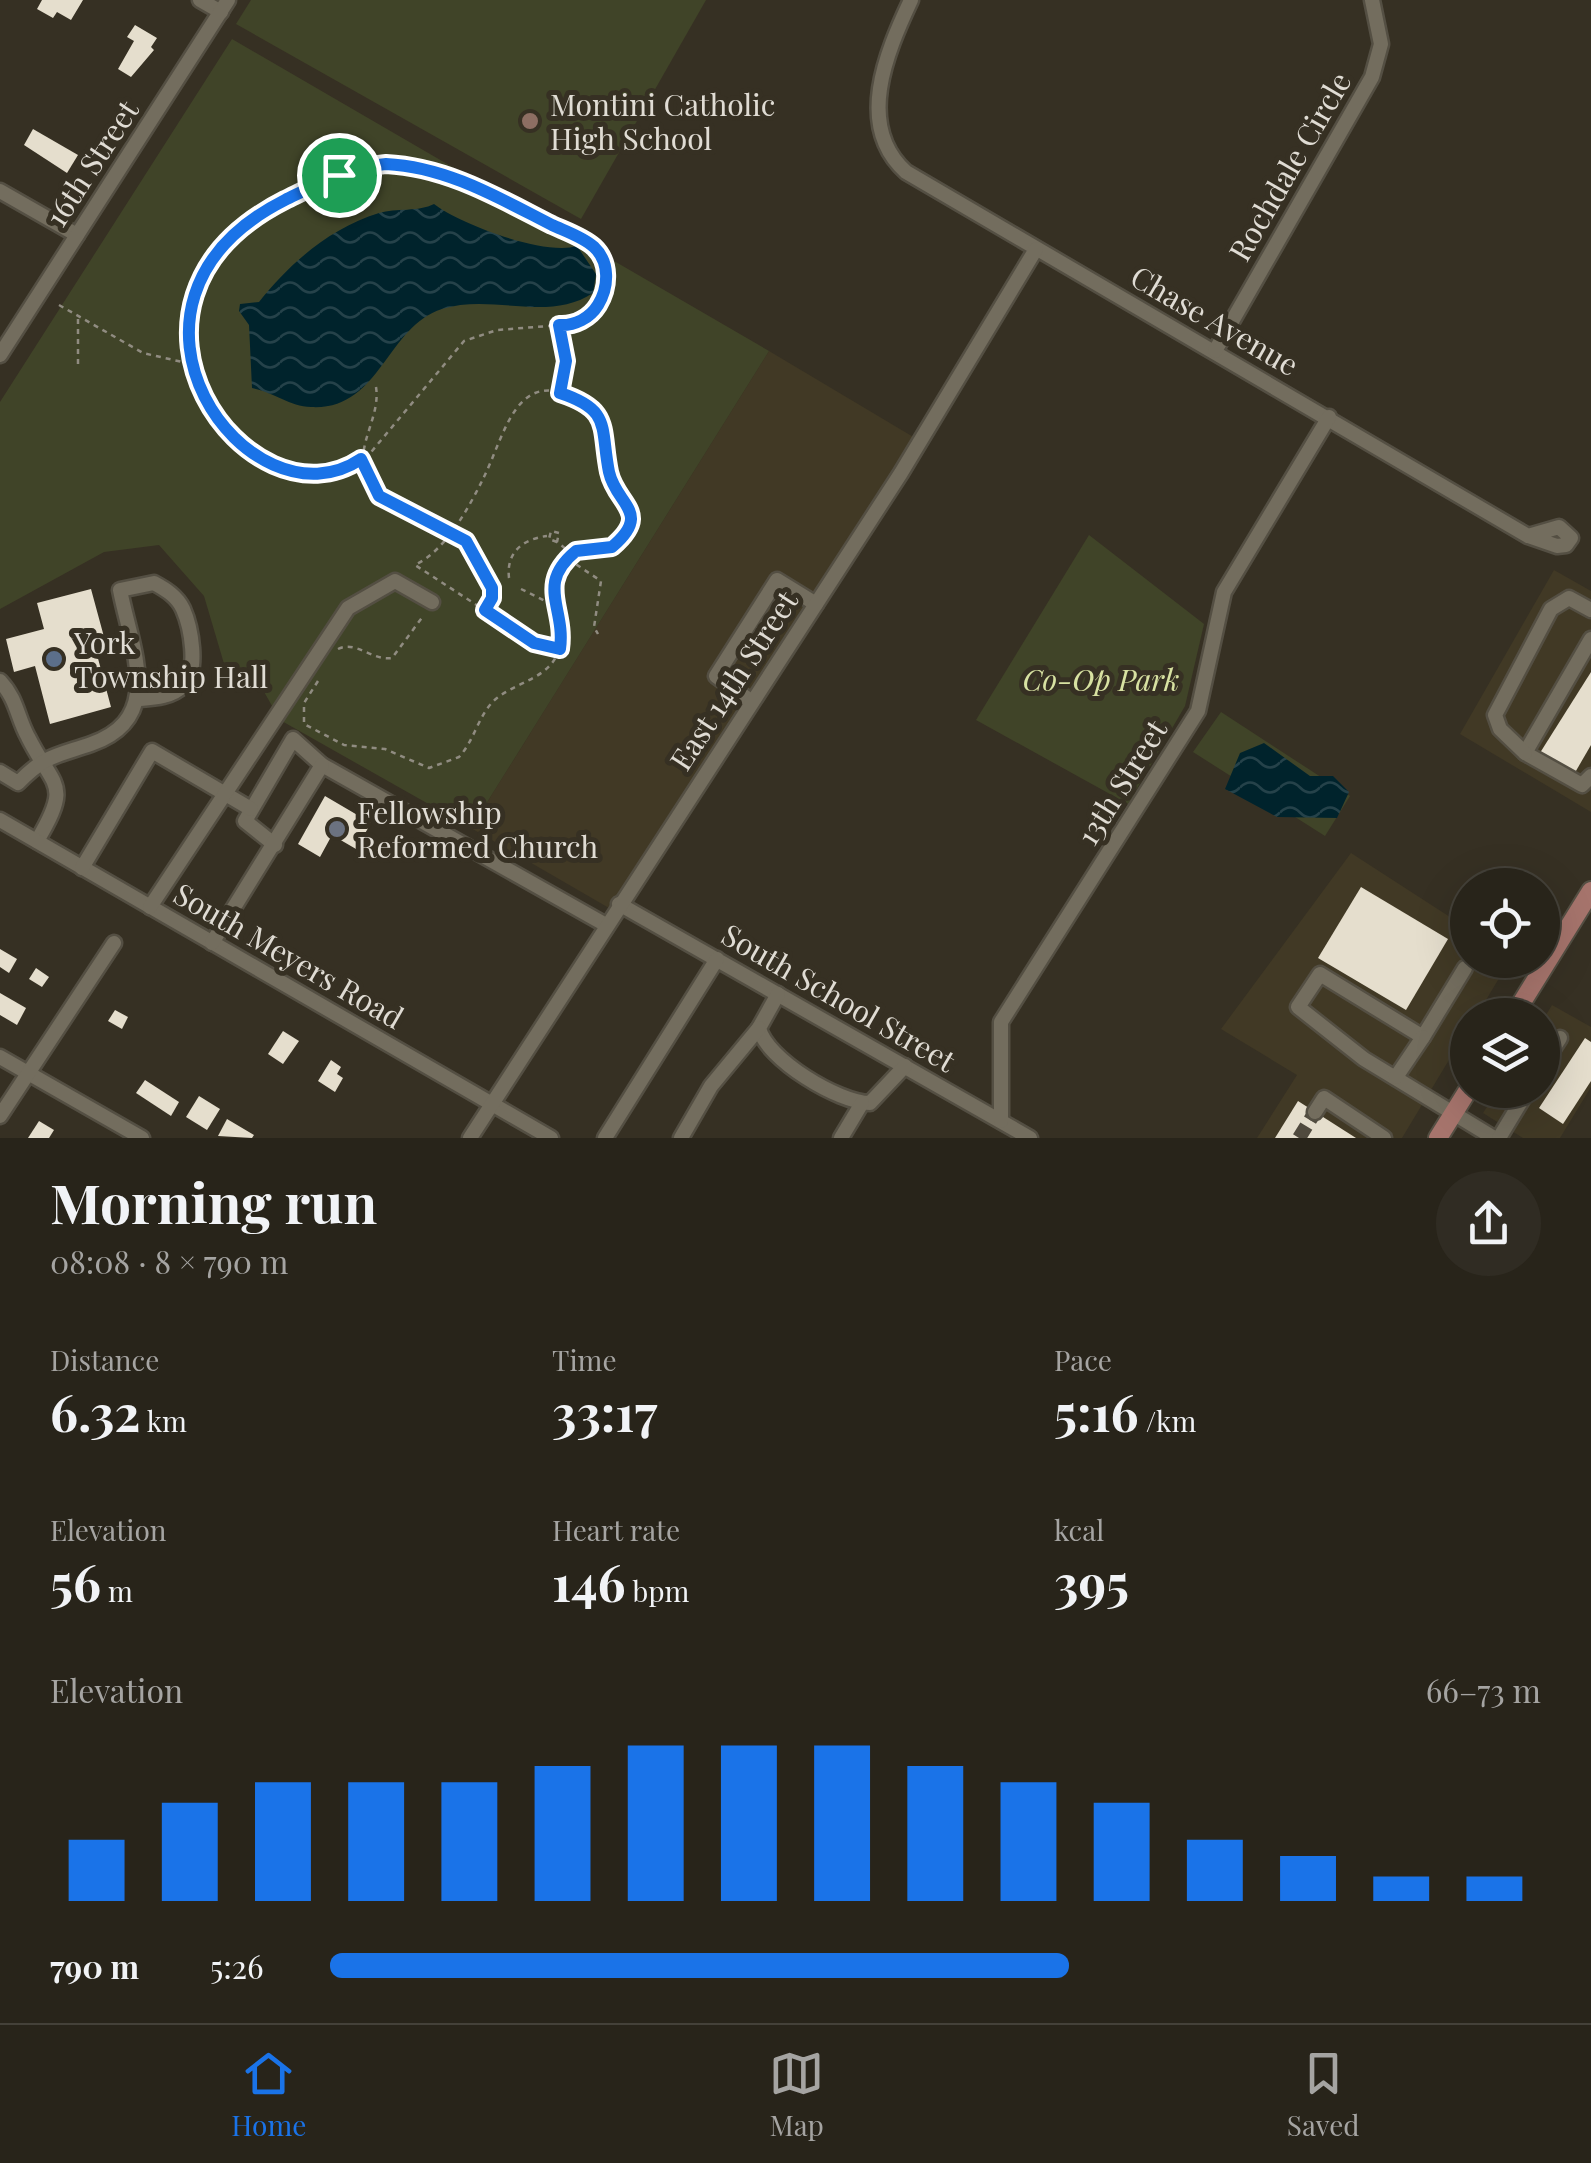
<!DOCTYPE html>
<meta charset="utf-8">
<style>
:root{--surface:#28241a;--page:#302c23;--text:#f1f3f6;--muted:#a5a4a2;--line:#444139;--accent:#1a73e8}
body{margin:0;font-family:"Playfair Display",serif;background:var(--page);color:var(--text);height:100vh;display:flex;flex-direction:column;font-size:38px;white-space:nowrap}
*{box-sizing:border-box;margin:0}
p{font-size:32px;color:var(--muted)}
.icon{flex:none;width:55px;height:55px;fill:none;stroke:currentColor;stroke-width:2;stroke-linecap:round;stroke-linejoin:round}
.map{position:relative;height:1138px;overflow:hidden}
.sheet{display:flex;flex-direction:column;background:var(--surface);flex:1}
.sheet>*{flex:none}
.controls{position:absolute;left:1450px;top:868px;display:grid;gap:20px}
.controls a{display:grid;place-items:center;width:110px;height:110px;border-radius:50%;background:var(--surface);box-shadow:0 10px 40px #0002,0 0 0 2px var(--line);font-size:50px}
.pin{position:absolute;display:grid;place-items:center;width:85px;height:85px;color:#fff;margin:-42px;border:5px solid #fff;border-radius:50%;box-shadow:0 2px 10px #0007}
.round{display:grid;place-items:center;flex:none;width:105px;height:105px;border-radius:52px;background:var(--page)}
.head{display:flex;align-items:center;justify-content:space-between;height:170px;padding:0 50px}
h1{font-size:55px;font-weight:700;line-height:75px}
.figures{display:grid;grid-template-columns:repeat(3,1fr);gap:15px;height:170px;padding:10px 50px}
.figures div{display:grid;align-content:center}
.figures b{font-size:50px;font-weight:700}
.figures small{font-size:28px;font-weight:400}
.figures p{font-size:28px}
.chart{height:280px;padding:20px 50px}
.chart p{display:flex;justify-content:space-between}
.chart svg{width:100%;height:180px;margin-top:10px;stroke:var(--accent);stroke-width:6}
ul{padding:0 50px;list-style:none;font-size:32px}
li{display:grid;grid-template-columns:160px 120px 1fr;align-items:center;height:75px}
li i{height:25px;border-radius:12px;background:var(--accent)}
.tab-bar{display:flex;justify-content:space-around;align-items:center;height:140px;border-top:2px solid var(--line);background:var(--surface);font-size:28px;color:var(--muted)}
.tab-bar a{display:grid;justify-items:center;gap:5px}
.tab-bar .selected{color:var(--accent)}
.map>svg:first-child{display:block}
.built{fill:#413925}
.green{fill:#404428}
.water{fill:url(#water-waves)}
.building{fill:#e5decd}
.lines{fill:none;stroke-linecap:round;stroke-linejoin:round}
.minor-tunnel{stroke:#504a3e;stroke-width:14;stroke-dasharray:14 7;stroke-linecap:butt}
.minor-casing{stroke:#544f43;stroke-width:19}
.major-casing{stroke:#544f43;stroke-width:22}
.path{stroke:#908c81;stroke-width:2.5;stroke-dasharray:5 5;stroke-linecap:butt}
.minor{stroke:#736d5e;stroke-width:14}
.major{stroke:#a6746c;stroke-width:18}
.route-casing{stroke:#fff;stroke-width:20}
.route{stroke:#1a73e8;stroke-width:12}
.education-dot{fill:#8d6e63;stroke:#363023;stroke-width:4}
.service-dot{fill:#5c6f8a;stroke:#363023;stroke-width:4}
.worship-dot{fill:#6b7280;stroke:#363023;stroke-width:4}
.labels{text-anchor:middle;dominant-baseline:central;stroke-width:10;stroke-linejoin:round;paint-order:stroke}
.poi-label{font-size:30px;fill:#e0dcd4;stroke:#363023;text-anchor:start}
.street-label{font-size:30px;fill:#e0dcd4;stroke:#363023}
.park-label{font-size:30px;font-style:italic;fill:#d8e2a2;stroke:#363023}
</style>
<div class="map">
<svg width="1591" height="1138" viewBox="0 0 1591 1138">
<defs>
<pattern id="water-waves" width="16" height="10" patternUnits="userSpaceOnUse" patternTransform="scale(2.5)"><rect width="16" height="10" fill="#00232c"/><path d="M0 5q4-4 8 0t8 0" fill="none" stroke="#25424a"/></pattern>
</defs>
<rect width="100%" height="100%" fill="#363023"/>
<g class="built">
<path d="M769 351 915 438 609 908 471 828Z"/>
<path d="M1554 570 1591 591V812L1460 734Z"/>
<path d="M1351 853 1467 928 1468 960H1510L1477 1015H1468L1467 1030 1402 1138H1257L1297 1075 1221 1029Z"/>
<path d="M1552 1005 1591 1027V1087L1560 1138H1523L1483 1113 1498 1090H1542L1543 1020Z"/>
</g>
<g class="green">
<path d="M251 0H706L581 219 236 24Z"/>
<path d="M232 39 769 351 471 828 280 720 263 690 225 667 204 596 159 545 104 552 0 609V402Z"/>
<path d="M1089 535 1204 624 1185 706 1128 804 976 720Z"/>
<path d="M1221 712 1350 796 1325 836 1193 752Z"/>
</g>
<g class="water">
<path d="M434 204C460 224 544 256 577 246L596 274 593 293C548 323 492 293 442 309 386 327 380 411 311 407 289 406 273 392 252 388L249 325 239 311 240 304 259 302C290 263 330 228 379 213 396 208 419 212 434 204Z"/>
<path d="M1264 743 1310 776H1333L1349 792 1337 818 1277 817 1225 789 1240 753Z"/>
</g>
<g class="building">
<path d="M42 0H83L71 20 57 12 53 18 37 9Z"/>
<path d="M135 25 157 38 151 47 154 50 131 77 118 69 134 41 127 37Z"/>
<path d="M33 129 78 155 67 173 24 145Z"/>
<path d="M91 589 107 648 96 651 111 707 50 724 35 666 14 672 6 639 44 629 37 603Z"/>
<path d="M1591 672V745L1573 776 1538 756Z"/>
<path d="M325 796 371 823 356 849 332 835 320 857 298 844Z"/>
<path d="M1361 887 1448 939 1406 1010 1318 958Z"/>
<path d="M0 949 17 959 9 973 0 967Z"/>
<path d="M36 968 49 977 42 987 29 979Z"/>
<path d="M0 993 26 1008 17 1025 0 1015Z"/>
<path d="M115 1010 128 1017 122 1029 108 1021Z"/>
<path d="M283 1031 299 1041 283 1064 268 1054Z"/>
<path d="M1585 1038 1591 1042V1081L1563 1124 1539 1108Z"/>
<path d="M331 1060 341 1067 337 1074 343 1078 335 1092 318 1081Z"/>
<path d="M145 1080 179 1102 171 1116 136 1093Z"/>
<path d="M199 1096 220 1109 207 1130 186 1117Z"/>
<path d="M1298 1101 1356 1138H1275Z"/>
<path d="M227 1119 254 1135 252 1138 218 1136Z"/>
<path d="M39 1121 54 1130 49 1138H28Z"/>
</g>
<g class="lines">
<path class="minor-tunnel" d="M1299 1138 1315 1112"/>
<defs>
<g id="minor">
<path d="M200 0 221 12"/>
<path d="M911 0C886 53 855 126 906 172L1528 536 1557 546 1566 545 1571 538 1559 527 1528 536"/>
<path d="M0 191 77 235"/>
<path d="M1215 351 1372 77 1381 44 1372 0"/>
<path d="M0 355 228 0"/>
<path d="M1591 639 1525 753 1582 785 1591 776"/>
<path d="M0 681C17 699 17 717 28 737 54 789 72 782 37 841"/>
<path d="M752 702 716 676 777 580 816 604"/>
<path d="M1525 753 1500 729 1495 715 1551 609 1569 598 1591 610"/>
<path d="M0 772 18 783C45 755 56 756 91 744 166 718 131 648 120 590L154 583C165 589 177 596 183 609 191 627 199 670 184 685 172 697 155 698 140 699"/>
<path d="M0 820 551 1138"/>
<path d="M275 845 245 821 293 739 322 765 606 925"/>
<path d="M82 868 152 751 251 809"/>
<path d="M619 904 1030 1138"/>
<path d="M150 907 348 608 395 581 432 602"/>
<path d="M212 943 322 765"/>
<path d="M1465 968 1423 1037 1320 974 1298 1007 1364 1059 1494 1138"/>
<path d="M778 994 759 1028C766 1059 839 1103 870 1103L905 1066"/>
<path d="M0 1057 142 1138"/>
<path d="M1542 1066 1560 1038"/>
<path d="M1396 1077 1423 1037"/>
<path d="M1315 1112 1324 1098 1384 1138"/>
<path d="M0 1116 114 943"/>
<path d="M1001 1121V1022L1198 711 1224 592 1329 417"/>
<path d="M470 1138 901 473 1036 249"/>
<path d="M605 1138 717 959"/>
<path d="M681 1138 711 1086 759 1028"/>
<path d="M841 1138 862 1103"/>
<path d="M1499 1138 1528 1090"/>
</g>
<g id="major">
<path d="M1514 1015 1591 891"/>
<path d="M1438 1138 1468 1090"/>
</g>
</defs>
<use href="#minor" class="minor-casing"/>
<use href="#major" class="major-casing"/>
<g class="path">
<path d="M385 165C460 168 528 212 593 246L606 275 595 310 574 324 497 330 464 341 367 457C276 501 184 424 187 327 188 301 204 272 219 250 237 225 265 210 292 197 323 181 351 167 385 165Z"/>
<path d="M59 305 143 353 191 364"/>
<path d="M559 326 566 365 560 392"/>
<path d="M78 364V318"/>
<path d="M376 387C381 419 353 447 367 478 385 518 436 511 465 540 474 549 474 565 481 575 491 589 496 594 486 609"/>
<path d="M557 542 549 539 551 531 559 533 557 542 571 553"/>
<path d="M568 559 601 581 594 627 598 634"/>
<path d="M509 578C506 552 523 539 547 536"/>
<path d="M521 589 555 606"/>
<path d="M338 649C356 640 372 661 392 658L424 615"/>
<path d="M318 681 304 703V724L344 745 385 749 429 768 459 757C475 740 479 712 497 698 517 682 549 678 558 652 573 610 531 589 575 551L612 547C648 518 624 508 611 478 601 453 611 435 593 408 517 356 507 431 483 479 468 509 446 550 415 565L535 643 560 649"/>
</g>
<use href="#minor" class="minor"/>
<use href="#major" class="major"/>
</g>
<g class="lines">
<defs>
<path id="route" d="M386 164C447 167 499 198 552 225 565 231 583 237 594 247 610 262 609 287 598 305 590 318 575 326 559 325L566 361 560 393C612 410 600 427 609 472 616 505 653 512 612 547L576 551C535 585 566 607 560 649L534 643 485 610 492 598V588L466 541 379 496 361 459C250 534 80 304 285 200 318 184 349 167 386 164Z"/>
</defs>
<use href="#route" class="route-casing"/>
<use href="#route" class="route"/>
</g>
<circle class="education-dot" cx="530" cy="121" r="10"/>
<circle class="service-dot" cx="54" cy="659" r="10"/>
<circle class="worship-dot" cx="337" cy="829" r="10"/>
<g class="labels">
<g class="poi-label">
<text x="550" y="104">Montini Catholic<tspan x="550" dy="34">High School</tspan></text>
<text x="74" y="642">York<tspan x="74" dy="34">Township Hall</tspan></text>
<text x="357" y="812">Fellowship<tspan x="357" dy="34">Reformed Church</tspan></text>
</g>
<g class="street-label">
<text transform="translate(91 163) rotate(-57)">16th Street</text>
<text transform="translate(1289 166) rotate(-60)">Rochdale Circle</text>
<text transform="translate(1215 320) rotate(30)">Chase Avenue</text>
<text transform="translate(733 680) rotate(-57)">East 14th Street</text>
<text transform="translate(1121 782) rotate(-58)">13th Street</text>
<text transform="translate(289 955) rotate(30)">South Meyers Road</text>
<text transform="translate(839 997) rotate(30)">South School Street</text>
</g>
<g class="park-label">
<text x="1101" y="679">Co-Op Park</text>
</g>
</g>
</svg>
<div class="controls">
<a><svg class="icon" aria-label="locate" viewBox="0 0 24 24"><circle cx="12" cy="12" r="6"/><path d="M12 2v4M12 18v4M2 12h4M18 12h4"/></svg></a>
<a><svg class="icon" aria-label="layers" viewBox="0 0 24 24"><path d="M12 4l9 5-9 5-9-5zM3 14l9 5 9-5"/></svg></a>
</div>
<div class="pin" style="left:339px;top:175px;background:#1e9e55"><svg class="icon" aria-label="arrive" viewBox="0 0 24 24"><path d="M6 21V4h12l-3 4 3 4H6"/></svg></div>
</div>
<section class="sheet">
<div class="head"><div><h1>Morning run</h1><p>08:08 · 8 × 790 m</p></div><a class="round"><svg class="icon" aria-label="share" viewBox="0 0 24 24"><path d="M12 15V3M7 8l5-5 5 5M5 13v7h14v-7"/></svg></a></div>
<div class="figures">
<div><p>Distance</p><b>6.32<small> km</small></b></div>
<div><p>Time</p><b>33:17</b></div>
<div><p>Pace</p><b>5:16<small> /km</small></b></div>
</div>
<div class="figures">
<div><p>Elevation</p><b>56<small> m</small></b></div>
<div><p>Heart rate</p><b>146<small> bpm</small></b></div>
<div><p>kcal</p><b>395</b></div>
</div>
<div class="chart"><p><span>Elevation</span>66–73 m</p>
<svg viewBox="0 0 160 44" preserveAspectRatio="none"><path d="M5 44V29M15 44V20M25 44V15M35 44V15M45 44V15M55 44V11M65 44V6M75 44V6M85 44V6M95 44V11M105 44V15M115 44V20M125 44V29M135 44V33M145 44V38M155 44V38"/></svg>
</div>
<ul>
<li><b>790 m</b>5:26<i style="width:61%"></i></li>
</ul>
</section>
<nav class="tab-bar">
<a class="selected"><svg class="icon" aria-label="home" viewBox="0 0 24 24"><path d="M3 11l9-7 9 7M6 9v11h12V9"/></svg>Home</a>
<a><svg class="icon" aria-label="map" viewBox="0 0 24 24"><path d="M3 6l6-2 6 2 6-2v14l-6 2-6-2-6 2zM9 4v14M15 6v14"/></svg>Map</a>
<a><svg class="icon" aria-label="saved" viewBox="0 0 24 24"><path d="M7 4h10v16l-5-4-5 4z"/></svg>Saved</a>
</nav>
